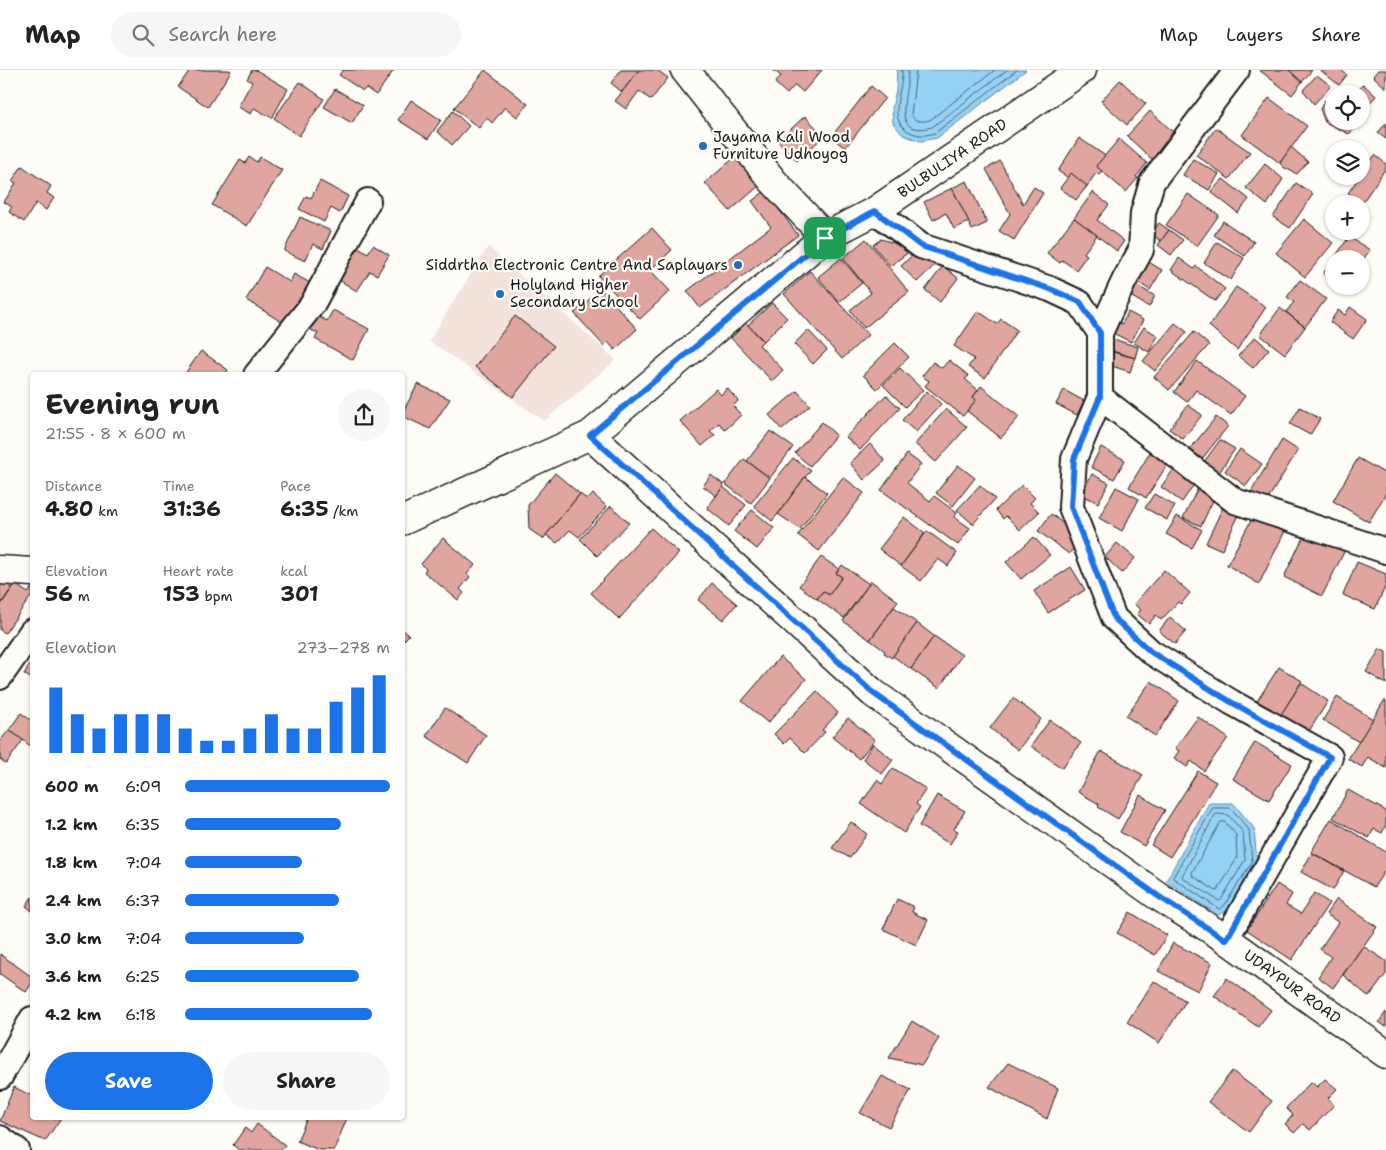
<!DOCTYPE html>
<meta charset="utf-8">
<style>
:root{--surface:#fff;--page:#f6f6f6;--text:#222;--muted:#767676;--line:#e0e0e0;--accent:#1a73e8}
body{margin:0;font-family:"Shantell Sans",sans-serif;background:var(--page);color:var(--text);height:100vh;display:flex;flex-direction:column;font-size:19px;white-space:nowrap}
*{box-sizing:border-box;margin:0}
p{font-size:16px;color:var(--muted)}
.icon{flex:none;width:28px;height:28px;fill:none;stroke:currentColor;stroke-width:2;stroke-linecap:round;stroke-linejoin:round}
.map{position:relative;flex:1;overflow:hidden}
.sheet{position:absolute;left:30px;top:302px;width:375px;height:748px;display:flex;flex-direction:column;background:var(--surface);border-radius:5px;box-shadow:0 1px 4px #0004}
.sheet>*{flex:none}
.fabs{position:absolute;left:1325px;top:15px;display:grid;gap:10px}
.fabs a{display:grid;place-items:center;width:45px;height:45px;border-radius:50%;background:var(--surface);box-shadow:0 1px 4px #0004;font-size:25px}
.pin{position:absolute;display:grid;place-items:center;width:42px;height:42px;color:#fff;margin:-21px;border-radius:10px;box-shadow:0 2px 8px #0006}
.round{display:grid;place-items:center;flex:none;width:52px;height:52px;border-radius:26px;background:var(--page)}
.overview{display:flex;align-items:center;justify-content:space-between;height:85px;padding:0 15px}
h1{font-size:28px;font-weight:700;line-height:38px}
.stats{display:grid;grid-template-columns:repeat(3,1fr);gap:8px;height:85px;padding:5px 15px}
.stats div{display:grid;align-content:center}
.stats b{font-size:21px;font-weight:700}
.stats small{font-size:14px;font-weight:400}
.stats p{font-size:14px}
.chart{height:140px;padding:10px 15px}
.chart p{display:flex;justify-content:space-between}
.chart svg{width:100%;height:90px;margin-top:5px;stroke:var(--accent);stroke-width:6}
.button{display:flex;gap:10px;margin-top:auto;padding:10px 15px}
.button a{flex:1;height:58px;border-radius:30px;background:var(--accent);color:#fff;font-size:20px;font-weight:700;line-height:58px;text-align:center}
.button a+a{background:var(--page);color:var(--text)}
ul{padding:0 15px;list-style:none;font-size:16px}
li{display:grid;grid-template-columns:80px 60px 1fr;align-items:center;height:38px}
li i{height:12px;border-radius:6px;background:var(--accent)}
header{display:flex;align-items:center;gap:30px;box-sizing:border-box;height:70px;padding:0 25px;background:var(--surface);border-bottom:1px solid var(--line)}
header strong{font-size:24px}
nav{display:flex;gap:28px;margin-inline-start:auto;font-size:18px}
.search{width:350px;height:45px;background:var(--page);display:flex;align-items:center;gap:12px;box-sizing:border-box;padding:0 18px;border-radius:28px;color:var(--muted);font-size:19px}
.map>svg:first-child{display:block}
.built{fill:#f4e2dc}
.water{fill:#94d1f5;stroke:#64899e}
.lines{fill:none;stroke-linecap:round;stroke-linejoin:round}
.shore{stroke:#4c6473;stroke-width:1}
.building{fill:#dfa59e;stroke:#1c1c1c}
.street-casing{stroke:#1c1c1c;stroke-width:28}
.secondary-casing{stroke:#1c1c1c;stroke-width:31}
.street{stroke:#fdfcf7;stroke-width:24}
.secondary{stroke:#fdfcf7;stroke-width:28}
.route-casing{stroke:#fff;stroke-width:10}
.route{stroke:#1a73e8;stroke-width:6}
.poi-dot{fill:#1f6fb2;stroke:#fdfcf7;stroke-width:2}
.labels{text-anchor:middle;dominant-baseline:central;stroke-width:4.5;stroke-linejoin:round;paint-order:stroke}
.poi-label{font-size:15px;fill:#1c1c1c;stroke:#fdfcf7;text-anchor:start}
.street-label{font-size:15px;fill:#1c1c1c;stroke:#fdfcf7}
</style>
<header>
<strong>Map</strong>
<div class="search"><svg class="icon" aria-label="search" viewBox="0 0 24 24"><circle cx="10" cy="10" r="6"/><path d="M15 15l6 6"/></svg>Search here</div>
<nav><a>Map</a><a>Layers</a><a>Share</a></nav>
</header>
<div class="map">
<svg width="1386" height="1080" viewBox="0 0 1386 1080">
<rect width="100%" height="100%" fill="#fdfcf7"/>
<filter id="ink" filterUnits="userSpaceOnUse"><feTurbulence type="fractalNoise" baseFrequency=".02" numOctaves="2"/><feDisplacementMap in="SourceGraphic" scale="10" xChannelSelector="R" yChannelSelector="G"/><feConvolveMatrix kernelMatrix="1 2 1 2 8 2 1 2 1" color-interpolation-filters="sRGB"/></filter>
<g filter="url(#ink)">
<path class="built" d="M488 177 616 290 544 351 429 271Z"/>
<g class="water">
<path d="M897 0H1026L937 68 921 71 903 65 893 53 892 38 896 20Z"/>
<path d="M1209 733H1233L1254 758 1257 793 1228 840 1218 845 1166 811Z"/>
</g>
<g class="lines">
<g class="shore">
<path d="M902 0C903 13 897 26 897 39 896 53 905 63 920 65 924 66 930 64 935 63L1017 0"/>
<path d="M908 0C909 24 888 68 932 57L1007 0"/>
<path d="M916 0 911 45C915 52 922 52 930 50L995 0"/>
<path d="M1213 738H1231L1249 760 1252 792 1224 836 1219 839 1173 808Z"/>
<path d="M1217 744 1228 745 1243 762 1245 790 1221 830 1219 831 1183 808 1182 806 1215 745Z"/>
<path d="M1221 752H1225L1236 765 1237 788 1218 820 1216 821 1193 806 1192 803Z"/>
</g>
</g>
<g class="building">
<path d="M190 0H229L231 1 208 37 178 17Z"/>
<path d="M252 0H256L288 19 272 48 254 38 251 44 238 37 252 12 247 9Z"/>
<path d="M343 0H394L376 25 366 18 363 21 339 5Z"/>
<path d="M485 0 528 34 517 47 505 37 492 53 487 48 479 58 454 38Z"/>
<path d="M621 0H639L622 22 611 13Z"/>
<path d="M639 0H657L668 8 651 30 639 21 626 39 615 31Z"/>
<path d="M773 0H822L803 22 795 15 787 24 775 13 781 6Z"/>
<path d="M1259 0H1289L1302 12 1292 25Z"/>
<path d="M1289 0H1312L1302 12Z"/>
<path d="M1320 0H1341L1347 5 1339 15Z"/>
<path d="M1378 0H1386V18L1373 6Z"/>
<path d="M1317 5 1331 16 1314 34 1303 20Z"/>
<path d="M1120 10 1146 34 1127 55 1101 31Z"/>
<path d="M300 12 324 29 299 66 274 48Z"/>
<path d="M1363 14 1376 26 1366 37 1361 33V24H1355Z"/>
<path d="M871 16 885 28 845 78 831 67Z"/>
<path d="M335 19 363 35 352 53 324 37Z"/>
<path d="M1269 28 1307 56 1280 93 1242 65Z"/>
<path d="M411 30 441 50 428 69 398 50Z"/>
<path d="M1325 30 1332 36 1334 34V51H1362L1349 64 1325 52 1320 39Z"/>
<path d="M453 41 469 56 452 75 437 61Z"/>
<path d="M1150 41 1182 70 1158 95 1127 66Z"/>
<path d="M805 46 824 66 797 91 778 71Z"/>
<path d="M1386 53V69L1378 63Z"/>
<path d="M1216 58 1250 82 1229 109 1196 85Z"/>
<path d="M1079 68 1110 89 1099 105 1096 103 1085 119 1058 101Z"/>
<path d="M1119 69 1147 93 1136 107 1138 108 1126 122 1096 96Z"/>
<path d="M1291 77 1308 92 1297 104 1283 97 1280 93Z"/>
<path d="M1375 85 1386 94V98L1362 133 1348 123 1360 106H1361V104Z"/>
<path d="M249 87 257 92 260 87 282 100 247 156 212 135 240 90 245 93Z"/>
<path d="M735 87 760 115 730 141 705 113Z"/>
<path d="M1193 89 1219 104 1209 120 1183 105Z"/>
<path d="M1000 91 1023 134 1034 117 1043 123 1014 170 999 161 1010 144 986 99Z"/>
<path d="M1265 94 1283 109 1267 135 1246 118Z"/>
<path d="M22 96 51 116 47 123 54 128 46 140 36 133 24 152 9 142 12 137 4 132 16 113 12 111Z"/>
<path d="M1071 103 1087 116 1076 130 1060 118Z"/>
<path d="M1223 109 1249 129 1238 143 1211 122Z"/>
<path d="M320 111 348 126 340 143 331 138 324 152 299 139 306 126 311 128Z"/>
<path d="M967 111 987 153 972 160 952 118Z"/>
<path d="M1296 113 1313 124 1290 158 1273 147Z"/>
<path d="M952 118 969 152 954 159 946 143 933 150 924 132Z"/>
<path d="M765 121 798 165 700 238 687 221 771 157 752 131Z"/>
<path d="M1093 122 1109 135 1097 150 1124 171 1117 181 1074 148Z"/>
<path d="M1188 124 1219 145 1197 176 1166 155Z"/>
<path d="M300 147 331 161 323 179 313 174 305 191 284 181Z"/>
<path d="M1074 148 1097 165 1084 183 1087 185 1076 200 1062 190 1060 193 1047 183Z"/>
<path d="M1304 149 1333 173 1305 207 1276 183Z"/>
<path d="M1223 151 1254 172 1245 186 1214 165Z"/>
<path d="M1159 153 1169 160 1161 171 1151 164Z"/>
<path d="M652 158 672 180 650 200 670 221 640 249 598 206Z"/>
<path d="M1169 160 1183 170 1171 185 1158 175Z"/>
<path d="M1349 167 1370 180 1361 192V189H1334V212L1323 204Z"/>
<path d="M866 169 909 222 864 258 850 240 871 223 843 188Z"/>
<path d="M881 169 913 179 890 196 873 175Z"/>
<path d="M1217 172 1244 188 1231 210 1204 193Z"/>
<path d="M355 175 368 183 373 175 389 185 377 205 370 201 357 221 334 207Z"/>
<path d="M919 179 935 195 917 212 901 196Z"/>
<path d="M841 188 862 213 839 232 818 207Z"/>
<path d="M1179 188 1194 199 1196 196 1225 219 1215 231 1171 200Z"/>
<path d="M1147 191 1162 200 1150 220 1136 211Z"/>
<path d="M943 196 958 208 940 232 925 220Z"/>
<path d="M265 197 290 212 294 204 310 213 285 254 246 230Z"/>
<path d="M810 201 868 265 842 289 784 224Z"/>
<path d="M1300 210 1326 229 1305 257 1286 242 1294 232 1287 227Z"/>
<path d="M1134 214 1155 226 1149 237 1127 224Z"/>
<path d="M1236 217 1266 237 1237 280 1209 256Z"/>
<path d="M601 219 637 259 615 280 608 272 604 276 574 243Z"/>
<path d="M772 233 787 248 764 271 748 255Z"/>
<path d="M1350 237 1367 249 1353 269 1330 252 1338 240 1345 245Z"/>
<path d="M1280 238 1305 257 1285 284 1260 265Z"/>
<path d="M333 240 369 259 353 290 315 269 318 263 311 260 317 246 327 251Z"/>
<path d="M978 241 997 254 1001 249 1017 260 985 308 968 297 974 289 954 276Z"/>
<path d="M1128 242 1143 250 1131 272 1107 260 1112 249 1122 254Z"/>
<path d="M515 246 554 276 513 327 475 297Z"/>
<path d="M746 253 763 271 759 275 783 300 772 311 731 268Z"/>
<path d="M1175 253 1187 262 1155 301 1143 291Z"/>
<path d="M1144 257 1158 266 1149 282 1134 273Z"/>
<path d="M808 260 827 280 813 294 794 274Z"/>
<path d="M1194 262 1209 275 1169 320 1154 307Z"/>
<path d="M1255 267 1269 279 1253 298 1238 286Z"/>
<path d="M1113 269 1138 277 1135 288 1109 280Z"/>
<path d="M895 273 909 287 877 319 863 305Z"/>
<path d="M201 281 228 300 225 305H184Z"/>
<path d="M1113 282 1135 288 1130 302 1109 295Z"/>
<path d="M949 290 969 306 965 309 978 320 973 327 976 330 963 346 925 316 929 311 922 306 933 292 942 298Z"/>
<path d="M1197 291 1245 326 1231 345 1196 320 1187 332 1174 322Z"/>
<path d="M900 298 923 320 905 337 883 315Z"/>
<path d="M418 314 450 329 430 359 402 346V343Z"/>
<path d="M981 316 1019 347 1001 368 967 341 976 330 973 327Z"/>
<path d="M727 318 738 331 733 336 741 345 725 360 719 353 710 361 715 365 702 376 680 351 716 319 721 325Z"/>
<path d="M1064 320 1084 331 1077 345 1056 334Z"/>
<path d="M797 321 810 335 782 360 769 345Z"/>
<path d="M927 321 941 334 916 362 902 350Z"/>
<path d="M886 325 900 338 860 380 846 367Z"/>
<path d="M1188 335 1202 345 1183 369 1169 359Z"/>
<path d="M1300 337 1320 349 1310 365 1290 354Z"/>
<path d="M946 339 967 357 936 392 915 374Z"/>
<path d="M1216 347 1228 356 1202 389 1190 379Z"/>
<path d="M822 352 836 365 810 396 795 383Z"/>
<path d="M770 361 793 377 770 408 747 391Z"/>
<path d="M1220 370 1235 379 1216 407 1201 396Z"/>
<path d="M1282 370 1298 380 1268 429 1264 427 1263 429 1251 422Z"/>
<path d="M870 374 885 391 864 410 850 393Z"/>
<path d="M1101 377 1125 390 1114 409 1091 397Z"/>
<path d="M1240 379 1262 394 1246 416 1225 401Z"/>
<path d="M1151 381 1169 392 1146 428 1129 417Z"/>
<path d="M907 384 921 394 907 413 930 431 934 426 957 443 954 447 970 458 958 475 881 420Z"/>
<path d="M793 388 811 401 805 407 778 444 772 451 754 436Z"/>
<path d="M1358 388 1386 404V423L1369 452 1333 431Z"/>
<path d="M744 389 770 408 751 433 725 414Z"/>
<path d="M958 395 975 408 953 436 936 423Z"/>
<path d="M1174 399 1195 413 1182 432 1161 417Z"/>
<path d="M555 403 580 424 543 469 529 459 528 435Z"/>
<path d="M1092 404 1109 413 1098 433 1081 424Z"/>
<path d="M711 405 724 415 716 426 703 416Z"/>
<path d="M805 407 827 423 800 459 778 444Z"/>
<path d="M843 407 864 423 819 481 798 465Z"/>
<path d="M980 415 995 429 973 454 957 440Z"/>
<path d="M1022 415 1035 428 1030 433 1039 442 1020 460 1006 446 1003 449 996 440Z"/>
<path d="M723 417 746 435 729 456 707 438Z"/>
<path d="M1116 417 1139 429 1122 461 1099 448Z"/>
<path d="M1198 418 1215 426 1201 456 1183 448Z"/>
<path d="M580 424 588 430 593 424 607 437 579 467 570 460 557 473 546 465Z"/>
<path d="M1154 424 1175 436 1167 450 1145 438Z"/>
<path d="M611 436 629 453 597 486 580 469Z"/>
<path d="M1223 437 1239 445 1222 480 1206 473Z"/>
<path d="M752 440 774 458 757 479 734 461Z"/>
<path d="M1255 443 1286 459 1259 514 1227 495Z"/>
<path d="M1051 444 1082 468 1069 484 1038 461Z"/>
<path d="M1177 446 1202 460 1192 478 1166 464Z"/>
<path d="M904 447 925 463 901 496 879 479Z"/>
<path d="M1309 455 1348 474 1322 526 1284 507Z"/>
<path d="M651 458 679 483 619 549 591 523Z"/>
<path d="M927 461 957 483 948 496 938 489 921 511 901 496Z"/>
<path d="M1034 467 1050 485 1021 509 1006 492Z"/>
<path d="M443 468 475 495 467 504 470 507 460 519 464 523 458 530 424 502 426 499 421 494Z"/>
<path d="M1117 473 1135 488 1122 503 1105 487Z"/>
<path d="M821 487 839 499 836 503 842 507 829 525 823 521 817 529 799 516Z"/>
<path d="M1357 492 1386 504V515L1375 539 1343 525Z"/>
<path d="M842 495 869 514 844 548 817 529 823 521 829 525 842 507 836 503Z"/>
<path d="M1071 497 1085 520 1048 543 1034 521Z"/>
<path d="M1164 500 1190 523 1181 534 1178 532 1161 550 1156 545 1149 554 1137 544 1141 540 1134 534Z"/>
<path d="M1 510 12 518 0 535V511Z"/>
<path d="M871 511 898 531 870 570 843 551Z"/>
<path d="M712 513 737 534 723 550 698 530Z"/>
<path d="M15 514 28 523 32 517V526V525L5 563 0 560V536Z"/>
<path d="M894 537 917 553 892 588 884 583 885 581 870 570Z"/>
<path d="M1170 547 1186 561 1175 574 1159 561Z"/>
<path d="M917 553 934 566 911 599 893 586Z"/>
<path d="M402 559 409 565 402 572Z"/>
<path d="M934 566 962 585 939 618 911 599Z"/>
<path d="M1380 579 1386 582V614L1366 602Z"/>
<path d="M780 587 806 609 768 653 742 631Z"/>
<path d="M32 591V609L24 604Z"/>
<path d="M1279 597 1302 611 1276 653 1252 639Z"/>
<path d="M1151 611 1179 631 1155 666 1126 646Z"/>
<path d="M1301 613 1328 631 1304 669 1277 651Z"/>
<path d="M817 621 838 643 822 660 825 662 805 683 790 668 784 674 774 664Z"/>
<path d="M1337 627 1373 649 1359 672 1323 650Z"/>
<path d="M1013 628 1041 649 1018 680 990 658Z"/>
<path d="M1384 631H1386V698L1368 687 1362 697 1348 689Z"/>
<path d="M445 638 486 665 468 693 426 666Z"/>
<path d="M21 643 32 651V650V677L9 660Z"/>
<path d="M1198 647 1228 668 1204 701 1191 691 1187 697 1174 688 1179 681 1175 678Z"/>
<path d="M848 648 875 670 859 689 832 667Z"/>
<path d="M1050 650 1081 673 1062 698 1031 676Z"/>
<path d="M9 660 23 670 6 694 0 689V671Z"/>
<path d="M1255 672 1292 694 1269 730 1233 709Z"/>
<path d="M873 674 893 690 882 704 863 689Z"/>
<path d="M1101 681 1143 705 1118 749 1098 737 1099 734 1078 722Z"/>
<path d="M893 698 926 719 916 734 920 737 904 763 861 734 877 710 882 714Z"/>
<path d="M1198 701 1216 712 1170 787 1151 775Z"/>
<path d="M1348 720 1386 741V755L1382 763 1374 759 1369 768 1333 748Z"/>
<path d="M937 725 965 741 954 759 958 761 950 774 919 756Z"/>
<path d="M1140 725 1165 740 1144 776 1120 762Z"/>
<path d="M1331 749 1386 782V799L1374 817 1311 782Z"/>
<path d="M851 752 867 764 850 788 832 778Z"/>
<path d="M1312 783 1344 801 1333 820 1301 802Z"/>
<path d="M1277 814 1292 824 1286 835 1301 844 1314 823 1329 833 1292 890 1247 860Z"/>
<path d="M32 827V841L26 836Z"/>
<path d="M897 829 914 837 912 842 928 850 916 875 883 859Z"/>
<path d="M1337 829 1377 857 1333 918 1318 907 1331 887 1320 879 1338 852 1326 844Z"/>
<path d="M1130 842 1167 865 1155 885 1117 863Z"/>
<path d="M1173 873 1212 893 1198 921 1158 901Z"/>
<path d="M1363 876 1386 891V904L1369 927 1343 905Z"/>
<path d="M0 884 32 907V913L26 922 0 904Z"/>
<path d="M1227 908 1271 940 1258 957 1214 926Z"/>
<path d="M1154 911 1186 931 1159 973 1127 952Z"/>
<path d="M1386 942V957L1379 952Z"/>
<path d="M912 951 939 968 922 995 889 988Z"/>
<path d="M1008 993 1058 1018 1047 1049 989 1017Z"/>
<path d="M1232 1001 1272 1031 1249 1062 1208 1032Z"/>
<path d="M882 1006 911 1020 889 1057 860 1043Z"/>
<path d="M1325 1009 1337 1019 1328 1028 1334 1035 1310 1060 1303 1054 1294 1063 1285 1054 1293 1045 1286 1038 1311 1012 1317 1017Z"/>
<path d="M14 1017 32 1026V1048H61L45 1071 0 1051Z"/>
<path d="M307 1048H347L334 1080H319L297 1071Z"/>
<path d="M257 1054 285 1075 281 1080H239L233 1075 245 1058 251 1063Z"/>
</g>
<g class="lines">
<defs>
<g id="street">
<path d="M875 141 921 176 1050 219 1080 233 1100 263V327L1074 389 1071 437 1114 548 1151 582 1231 632 1330 687 1226 869"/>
<path d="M1100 263 1124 211 1141 180 1143 143 1152 112 1237 0"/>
<path d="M256 305 312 235 368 131"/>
<path d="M1100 327 1235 431 1386 481"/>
<path d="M0 607 32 561"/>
<path d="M0 1007 32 949"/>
<path d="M0 1068 17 1080"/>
</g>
<g id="secondary">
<path d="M685 0 773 111 825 167"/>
<path id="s1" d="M590 365 873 623 1158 826 1226 869 1386 984"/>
<path id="s2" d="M402 451 590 365 825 167 875 141 1082 0"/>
<path d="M0 500 32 502"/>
</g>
</defs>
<use href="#street" class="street-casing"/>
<use href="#secondary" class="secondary-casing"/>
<use href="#street" class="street"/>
<use href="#secondary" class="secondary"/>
</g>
</g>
<g class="lines" filter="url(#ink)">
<defs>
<path id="route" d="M875 141 921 176 1050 219 1080 232 1100 263V327L1074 389 1071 437 1114 548 1151 582 1231 632 1330 687 1226 870 1158 826 873 623 590 365 825 168Z"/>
</defs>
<use href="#route" class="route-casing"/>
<use href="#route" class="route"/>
</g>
<g class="poi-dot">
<circle cx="703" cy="76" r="5"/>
<circle cx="738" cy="195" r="5"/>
<circle cx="500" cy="224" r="5"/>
</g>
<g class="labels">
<g class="poi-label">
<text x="713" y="67">Jayama Kali Wood<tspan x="713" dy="17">Furniture Udhoyog</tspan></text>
<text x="728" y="195" text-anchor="end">Siddrtha Electronic Centre And Saplayars</text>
<text x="510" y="215">Holyland Higher<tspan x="510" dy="17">Secondary School</tspan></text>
</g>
<g class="street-label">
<text stroke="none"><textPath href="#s2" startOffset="664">BULBULIYA ROAD</textPath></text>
<text stroke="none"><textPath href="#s1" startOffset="895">UDAYPUR ROAD</textPath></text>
</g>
</g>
</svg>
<div class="fabs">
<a><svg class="icon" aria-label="locate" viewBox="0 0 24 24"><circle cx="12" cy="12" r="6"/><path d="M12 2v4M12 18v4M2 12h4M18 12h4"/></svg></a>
<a><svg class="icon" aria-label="layers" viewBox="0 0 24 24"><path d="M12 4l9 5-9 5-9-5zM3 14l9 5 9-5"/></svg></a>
<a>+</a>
<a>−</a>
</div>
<div class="pin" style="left:825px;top:168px;background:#1e9e55"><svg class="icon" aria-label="arrive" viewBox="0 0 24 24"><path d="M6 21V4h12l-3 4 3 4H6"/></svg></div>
<section class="sheet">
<div class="overview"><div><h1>Evening run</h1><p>21:55 · 8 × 600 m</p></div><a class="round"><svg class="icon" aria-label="share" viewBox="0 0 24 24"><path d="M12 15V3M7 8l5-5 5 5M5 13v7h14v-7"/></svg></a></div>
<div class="stats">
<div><p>Distance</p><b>4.80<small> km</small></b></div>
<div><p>Time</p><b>31:36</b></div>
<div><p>Pace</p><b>6:35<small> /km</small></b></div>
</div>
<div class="stats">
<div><p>Elevation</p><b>56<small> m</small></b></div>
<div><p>Heart rate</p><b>153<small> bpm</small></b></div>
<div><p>kcal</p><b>301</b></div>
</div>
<div class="chart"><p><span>Elevation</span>273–278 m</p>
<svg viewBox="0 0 160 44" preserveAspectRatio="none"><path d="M5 44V12M15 44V25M25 44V32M35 44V25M45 44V25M55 44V25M65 44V32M75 44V38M85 44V38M95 44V32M105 44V25M115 44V32M125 44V32M135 44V19M145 44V12M155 44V6"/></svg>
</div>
<ul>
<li><b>600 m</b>6:09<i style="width:100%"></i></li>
<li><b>1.2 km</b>6:35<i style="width:76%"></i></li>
<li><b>1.8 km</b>7:04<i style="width:57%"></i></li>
<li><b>2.4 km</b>6:37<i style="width:75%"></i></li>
<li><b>3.0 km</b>7:04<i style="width:58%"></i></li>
<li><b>3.6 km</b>6:25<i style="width:85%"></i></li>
<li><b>4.2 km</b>6:18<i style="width:91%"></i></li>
</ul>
<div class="button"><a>Save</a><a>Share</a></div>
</section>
</div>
